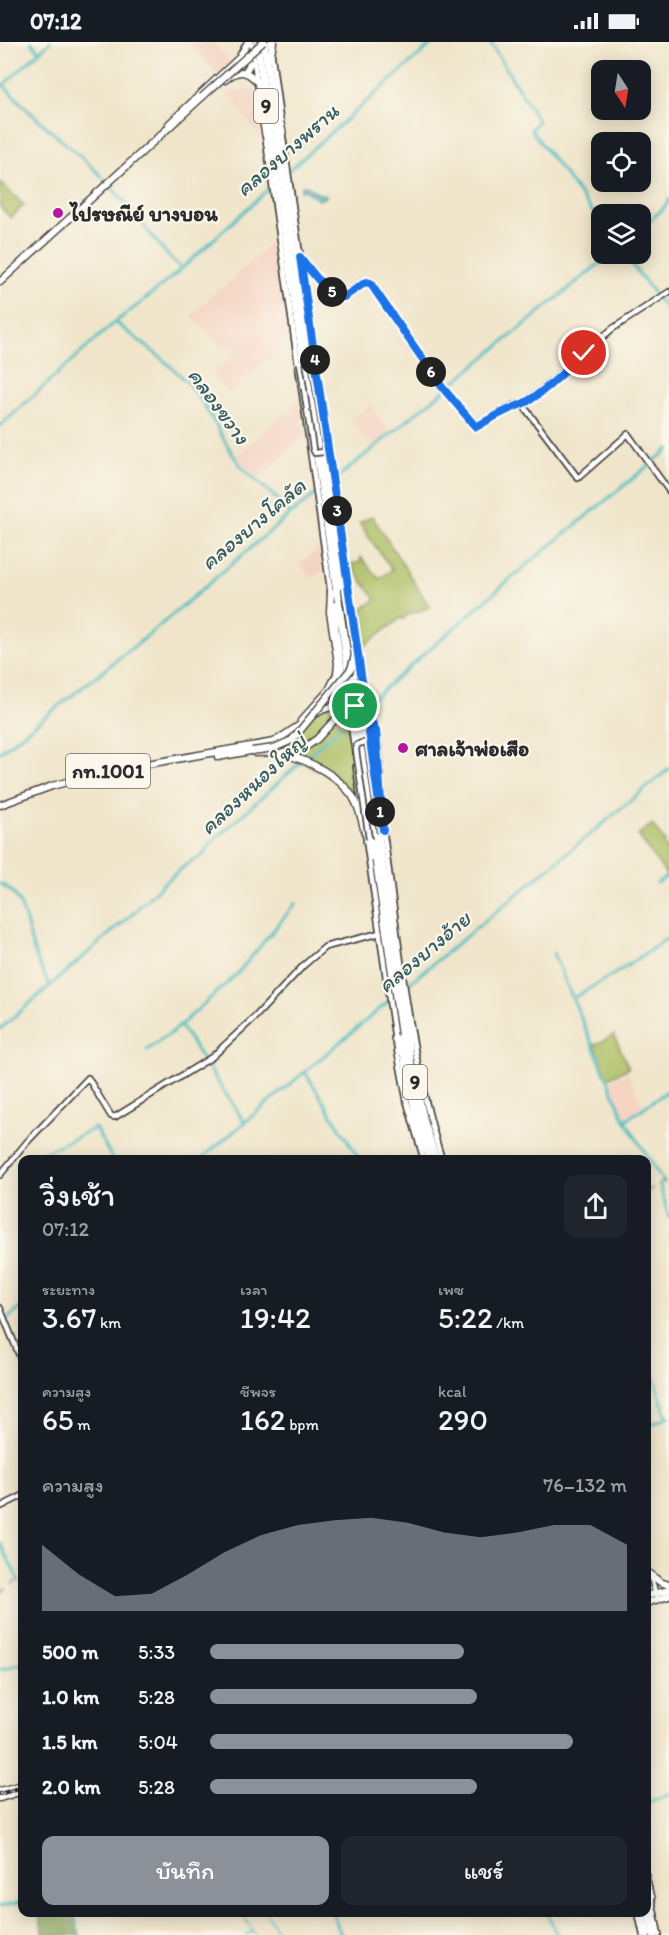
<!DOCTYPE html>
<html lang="th">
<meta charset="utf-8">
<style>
:root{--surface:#171b24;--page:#20242c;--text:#f1f3f6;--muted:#9ea1a6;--accent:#8c9099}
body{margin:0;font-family:Itim,"Playpen Sans Thai",sans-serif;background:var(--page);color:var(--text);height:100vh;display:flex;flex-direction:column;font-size:22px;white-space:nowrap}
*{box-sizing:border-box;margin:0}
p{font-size:20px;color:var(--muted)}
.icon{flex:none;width:33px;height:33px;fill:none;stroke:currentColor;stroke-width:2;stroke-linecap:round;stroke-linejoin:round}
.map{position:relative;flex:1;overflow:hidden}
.side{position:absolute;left:18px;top:1113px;width:633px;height:762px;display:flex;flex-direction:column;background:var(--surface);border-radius:12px;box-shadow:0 3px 15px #0003}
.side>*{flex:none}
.needle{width:39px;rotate:168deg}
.buttons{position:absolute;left:591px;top:18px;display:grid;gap:12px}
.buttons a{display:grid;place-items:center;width:60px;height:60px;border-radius:12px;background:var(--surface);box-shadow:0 3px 15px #0003;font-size:30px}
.pin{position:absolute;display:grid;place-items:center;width:51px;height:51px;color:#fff;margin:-26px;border:3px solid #fff;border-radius:50%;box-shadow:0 2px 6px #0007}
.km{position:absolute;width:30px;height:30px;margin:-15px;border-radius:50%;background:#222;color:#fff;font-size:16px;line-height:30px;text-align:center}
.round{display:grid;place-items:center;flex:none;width:63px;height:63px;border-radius:12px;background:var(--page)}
.headline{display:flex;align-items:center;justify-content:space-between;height:102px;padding:0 24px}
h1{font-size:33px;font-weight:600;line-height:45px}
.figures{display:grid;grid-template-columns:repeat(3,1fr);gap:9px;height:102px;padding:6px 24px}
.figures div{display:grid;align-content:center}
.figures b{font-size:30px;font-weight:600}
.figures small{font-size:16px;font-weight:400}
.figures p{font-size:16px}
.chart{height:168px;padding:12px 24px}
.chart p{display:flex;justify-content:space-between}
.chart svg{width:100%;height:108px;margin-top:6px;fill:var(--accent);opacity:.7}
.action{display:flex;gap:12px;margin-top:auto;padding:12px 24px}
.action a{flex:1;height:69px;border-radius:12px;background:var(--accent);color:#fff;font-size:24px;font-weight:600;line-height:69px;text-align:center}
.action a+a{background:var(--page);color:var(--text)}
ul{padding:0 24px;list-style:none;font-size:20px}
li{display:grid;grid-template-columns:96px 72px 1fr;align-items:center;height:45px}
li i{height:15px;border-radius:8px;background:var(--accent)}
.status{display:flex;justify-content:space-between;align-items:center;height:42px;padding:0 30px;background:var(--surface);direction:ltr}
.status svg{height:16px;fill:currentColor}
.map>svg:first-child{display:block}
.built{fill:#f4d3c1}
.green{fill:#acbe62;stroke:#6c7446;stroke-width:1.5}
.forest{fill:#89a558;stroke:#5a6842;stroke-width:1.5}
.water{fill:#4ebdc3;stroke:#3c7477;stroke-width:1.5}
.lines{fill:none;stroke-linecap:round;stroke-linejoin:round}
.stream{stroke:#4ebdc3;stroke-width:1.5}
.canal{stroke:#4ebdc3;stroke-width:3}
.ferry{stroke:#375e60;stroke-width:1.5;stroke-dasharray:8 6;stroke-linecap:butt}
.secondary-casing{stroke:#494743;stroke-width:8}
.primary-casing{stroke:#494743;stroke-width:9}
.highway-casing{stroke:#494743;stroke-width:10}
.secondary{stroke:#fff;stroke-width:4.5}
.primary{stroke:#fff;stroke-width:6}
.highway{stroke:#fff;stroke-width:7}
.rail-casing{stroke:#2b2b2b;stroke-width:4}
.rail{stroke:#fbf7ec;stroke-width:1.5;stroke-dasharray:4.5;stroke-linecap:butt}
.secondary-bridge-casing{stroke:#494743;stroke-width:8;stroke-linecap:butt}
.primary-bridge-casing{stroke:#494743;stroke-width:9;stroke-linecap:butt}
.secondary-bridge{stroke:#fff;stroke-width:4.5}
.primary-bridge{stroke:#fff;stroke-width:6}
.route-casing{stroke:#fff;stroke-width:12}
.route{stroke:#1a73e8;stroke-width:8}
.poi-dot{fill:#b5179e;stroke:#fbf7ec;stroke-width:2}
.labels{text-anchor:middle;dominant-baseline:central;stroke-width:4.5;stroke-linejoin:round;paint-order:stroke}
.shield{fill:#fbf7ec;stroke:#696865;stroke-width:1.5}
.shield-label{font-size:20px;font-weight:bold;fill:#2b2b2b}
.poi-label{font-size:21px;font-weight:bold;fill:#2b2b2b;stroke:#fbf7ec;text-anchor:start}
.water-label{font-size:22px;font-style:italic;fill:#375e60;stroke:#fbf7ec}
</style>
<div class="status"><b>07:12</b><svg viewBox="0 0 49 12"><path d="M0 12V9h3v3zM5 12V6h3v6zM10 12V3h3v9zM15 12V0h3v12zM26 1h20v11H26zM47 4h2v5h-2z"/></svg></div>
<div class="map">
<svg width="669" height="1893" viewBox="0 0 669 1893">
<rect width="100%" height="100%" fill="#fbf7ec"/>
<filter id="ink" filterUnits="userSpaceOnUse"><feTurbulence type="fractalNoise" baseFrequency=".0167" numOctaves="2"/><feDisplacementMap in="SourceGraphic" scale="12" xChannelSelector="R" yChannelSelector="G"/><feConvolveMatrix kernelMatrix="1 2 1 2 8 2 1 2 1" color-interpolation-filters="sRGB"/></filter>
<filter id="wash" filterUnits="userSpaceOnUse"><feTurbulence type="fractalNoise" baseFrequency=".008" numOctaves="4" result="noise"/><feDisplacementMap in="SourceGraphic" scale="24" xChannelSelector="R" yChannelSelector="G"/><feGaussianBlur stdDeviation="1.35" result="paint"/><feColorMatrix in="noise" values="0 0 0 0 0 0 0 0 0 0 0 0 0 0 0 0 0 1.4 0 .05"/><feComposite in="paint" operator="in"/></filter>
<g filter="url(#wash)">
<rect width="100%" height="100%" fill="#f0e5ca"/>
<g class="built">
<path d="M189 0H213L231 21 218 34Z"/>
<path d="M255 46 262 98 227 50Z"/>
<path d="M269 202 278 212 291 297 229 351 213 333 235 312 226 304 224 306 191 274 220 245 222 246Z"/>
<path d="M300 359 305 393 257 438 236 414Z"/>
<path d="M371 363 390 391 371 405 351 376Z"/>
<path d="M318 507 322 512 324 528 311 537 299 521Z"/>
<path d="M628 1031 643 1064 626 1076 609 1039Z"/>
</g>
<g class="green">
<path d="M0 140 24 163 11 176 0 165Z"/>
<path d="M372 474 430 565 408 573 403 577 401 576 360 607 355 573 376 557 347 519 353 522 360 520 361 515 379 537 392 528 359 481Z"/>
<path d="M338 633 345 664 359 763 337 737 269 703C304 690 317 661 338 633Z"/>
<path d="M652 782 665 800 663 802 669 810V833L667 834 638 793Z"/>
<path d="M614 993 629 1026 608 1036 594 1003Z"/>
</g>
<path class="forest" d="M38 1871H73L80 1893H44Z"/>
<path class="water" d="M306 143 317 151 326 153V155L319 158 304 148 301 149 302 144Z"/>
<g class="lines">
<g class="stream">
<path d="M74 1870 80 1893"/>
<path d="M241 1870 255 1893"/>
<path d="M266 1870 279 1893"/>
<path d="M245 1893 252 1890"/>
</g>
<g class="canal">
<path d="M31 0 39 9"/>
<path d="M490 0 538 79 531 88 602 182"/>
<path d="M4 43C31 75 65 99 95 128 123 155 145 187 170 216L181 226"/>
<path d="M0 46 50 0"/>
<path d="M289 128 434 0"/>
<path d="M640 187 663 167 669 158"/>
<path d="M624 212 669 271"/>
<path d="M115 280C144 303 179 326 200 357 215 379 225 403 241 424 256 442 277 452 290 472"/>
<path d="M0 384 115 280C172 240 221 189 273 143"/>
<path d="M332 440 611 212"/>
<path d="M364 664 530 520 669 407"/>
<path d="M0 710 145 596 282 479 317 451"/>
<path d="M657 841 669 833"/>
<path d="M0 842C25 851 26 887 34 909 38 921 44 933 50 944"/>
<path d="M553 911 625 1078 664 1141"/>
<path d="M406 944 669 727"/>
<path d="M573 956 621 928 669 895"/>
<path d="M180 983 245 1081"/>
<path d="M0 987 129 875 164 841 191 819 202 814 212 800 350 676"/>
<path d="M147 1008 175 988 237 932 296 861"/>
<path d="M305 1030 360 1118"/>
<path d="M626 1078 669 1048"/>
<path d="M29 1118 95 1086 113 1118"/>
<path d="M200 1118 389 959"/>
<path d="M19 1122 22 1120"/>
<path d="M660 1144 669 1175"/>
<path d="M0 1283 22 1265"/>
<path d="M646 1311 667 1376"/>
<path d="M646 1384 669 1375"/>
<path d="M0 1501 19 1539"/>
<path d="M0 1628 22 1621"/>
<path d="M646 1761 669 1752"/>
<path d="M0 1865 22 1860"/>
<path d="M332 1870 341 1893"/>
<path d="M547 1870 557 1893"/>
</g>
<g class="ferry">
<path d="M646 1150 669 1136"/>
<path d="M0 1550 22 1536"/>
</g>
</g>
</g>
<g filter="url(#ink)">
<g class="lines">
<defs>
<g id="secondary">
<path d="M251 0 263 78"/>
<path d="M270 0 280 78"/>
<path d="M282 89 344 517"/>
<path d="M265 92 331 553"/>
<path d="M300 215C311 228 326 253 344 255L364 241H370L442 346 476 385 514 363 522 362 539 350 612 287 669 250"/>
<path d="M522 362 578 436 628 392 669 449"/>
<path d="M346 532 350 556"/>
<path d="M335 579 355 710"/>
<path d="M357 609 379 761"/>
<path d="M339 629 345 656"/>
<path d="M356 725 363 773"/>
<path d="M383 787C399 898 408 1011 442 1118"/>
<path d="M365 790 395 998"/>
<path d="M369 797 372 816"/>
<path d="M397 1007 407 1060 424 1118"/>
<path d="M0 1133 27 1100 88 1036 111 1074 115 1075 212 1015 255 975 304 923 325 905 380 891"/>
<path d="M0 1266 22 1320"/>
<path d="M0 1465 22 1454"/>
<path d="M646 1528 650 1532 656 1553"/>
<path d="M646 1833 649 1846"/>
<path d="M651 1854 659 1893"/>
<path d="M638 1870 643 1893"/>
</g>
<g id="primary">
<path d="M271 12 273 0"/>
<path d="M242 15 247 17 250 22 245 30"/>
<path d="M225 38C237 27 247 27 257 40"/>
<path d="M169 82 239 16 248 0"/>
<path d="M0 240 202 55"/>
<path d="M344 535V516"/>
<path d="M314 673 322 668 337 663"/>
<path d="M301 679 329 648 337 632 338 621 330 570 331 550"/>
<path d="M255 711 300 709 317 697 341 671 340 657 334 652 327 653"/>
<path d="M287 713C310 719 339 734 353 755 360 766 362 779 365 791"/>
<path d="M218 715 250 709"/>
<path d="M380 739 383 788"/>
<path d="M0 763 52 744 107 729 274 700 306 679"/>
<path d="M650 1532 660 1540 669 1543"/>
<path d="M646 1554 669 1548"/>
<path d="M646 1561 669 1554"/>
<path d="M0 1749 22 1743"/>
<path d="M0 1756 22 1749"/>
</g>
<g id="highway">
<path d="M257 0 407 1031 418 1081 430 1118"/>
<path d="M264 0 343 553"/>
<path d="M263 76 266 93"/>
<path d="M279 77 282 90"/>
<path d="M335 580V564"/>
<path d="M350 597 411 1023 424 1080 436 1118"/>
<path d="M395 996 400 1009"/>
<path d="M646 1844 651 1855"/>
<path d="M646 1859 654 1893"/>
<path d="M642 1870 647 1893"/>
</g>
</defs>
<use href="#secondary" class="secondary-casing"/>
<use href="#primary" class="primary-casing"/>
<use href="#highway" class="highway-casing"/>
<use href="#secondary" class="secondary"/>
<use href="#primary" class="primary"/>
<use href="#highway" class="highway"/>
<defs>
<path id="rail" d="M0 1752 22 1745"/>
</defs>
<use href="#rail" class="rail-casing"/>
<use href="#rail" class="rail"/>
<defs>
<g id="secondary-bridge">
<path d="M300 321 313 407 315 411 324 410 325 405 312 319"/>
<path d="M369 797 356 708 357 703 361 701H366L368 705 380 791"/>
</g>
<g id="primary-bridge">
<path d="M202 55 263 0"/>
<path d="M337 663C383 659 378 707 380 739"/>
<path d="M252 709 274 706 292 698 351 627 355 613 345 546"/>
</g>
</defs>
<use href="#secondary-bridge" class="secondary-bridge-casing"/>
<use href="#primary-bridge" class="primary-bridge-casing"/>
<use href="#secondary-bridge" class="secondary-bridge"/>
<use href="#primary-bridge" class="primary-bridge"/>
</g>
</g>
<g class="lines" filter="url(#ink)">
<defs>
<path id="route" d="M355 664 367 671 376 688 383 788C376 743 370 698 364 653L300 215C311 228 326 253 344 255L366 240 370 241 442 345 476 385C491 376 506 368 522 362 540 355 569 325 584 311"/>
</defs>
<use href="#route" class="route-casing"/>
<use href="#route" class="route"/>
</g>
<g class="poi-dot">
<circle cx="58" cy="171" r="6"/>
<circle cx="403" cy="706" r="6"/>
</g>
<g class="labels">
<g class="shield">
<rect x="254" y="47" width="24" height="34" rx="4.5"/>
<rect x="66" y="712" width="84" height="34" rx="4.5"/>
<rect x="403" y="1023" width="24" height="34" rx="4.5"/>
</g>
<g class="shield-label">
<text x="266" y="64">9</text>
<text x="108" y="729">กท.1001</text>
<text x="415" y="1040">9</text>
</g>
<g class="poi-label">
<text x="70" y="171">ไปรษณีย์ บางบอน</text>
<text x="415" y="706">ศาลเจ้าพ่อเสือ</text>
</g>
<g class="water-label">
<text transform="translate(287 108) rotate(-41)">คลองบางพราน</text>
<text transform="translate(219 364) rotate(54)">คลองขวาง</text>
<text transform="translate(253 482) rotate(-40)">คลองบางโคลัด</text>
<text transform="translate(253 742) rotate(-43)">คลองหนองใหญ่</text>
<text transform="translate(424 910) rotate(-40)">คลองบางอ้าย</text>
</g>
</g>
</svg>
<div class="buttons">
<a><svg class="needle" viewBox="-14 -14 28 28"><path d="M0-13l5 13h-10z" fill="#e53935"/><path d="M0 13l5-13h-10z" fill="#9ea1a6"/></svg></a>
<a><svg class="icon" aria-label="locate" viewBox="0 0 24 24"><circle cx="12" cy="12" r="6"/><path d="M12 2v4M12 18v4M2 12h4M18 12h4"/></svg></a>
<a><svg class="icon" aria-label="layers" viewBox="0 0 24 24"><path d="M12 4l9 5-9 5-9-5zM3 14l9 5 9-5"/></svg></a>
</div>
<div class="pin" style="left:355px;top:664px;background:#1e9e55"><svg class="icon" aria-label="arrive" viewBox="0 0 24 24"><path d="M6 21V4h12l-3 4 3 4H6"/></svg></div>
<div class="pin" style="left:584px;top:311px;background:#d93025"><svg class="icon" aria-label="check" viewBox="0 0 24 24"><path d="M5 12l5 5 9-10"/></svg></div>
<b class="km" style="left:380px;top:770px">1</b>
<b class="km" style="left:337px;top:469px">3</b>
<b class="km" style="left:315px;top:318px">4</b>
<b class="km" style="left:332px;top:250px">5</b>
<b class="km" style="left:431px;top:330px">6</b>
<section class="side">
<div class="headline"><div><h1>วิ่งเช้า</h1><p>07:12</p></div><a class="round"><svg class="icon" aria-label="share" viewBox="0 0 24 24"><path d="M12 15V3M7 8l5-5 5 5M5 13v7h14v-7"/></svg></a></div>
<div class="figures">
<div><p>ระยะทาง</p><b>3.67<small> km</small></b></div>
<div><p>เวลา</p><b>19:42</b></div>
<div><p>เพซ</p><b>5:22<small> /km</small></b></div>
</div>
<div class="figures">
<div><p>ความสูง</p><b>65<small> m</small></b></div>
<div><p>ชีพจร</p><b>162<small> bpm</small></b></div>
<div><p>kcal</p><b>290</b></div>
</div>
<div class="chart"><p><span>ความสูง</span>76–132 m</p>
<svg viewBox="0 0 160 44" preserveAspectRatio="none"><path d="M0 44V17L10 29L20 38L30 37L40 29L50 20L60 13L70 9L80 7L90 6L100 8L110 12L120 14L130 12L140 9L150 9L160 17V44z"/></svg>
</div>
<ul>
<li><b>500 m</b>5:33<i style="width:61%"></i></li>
<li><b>1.0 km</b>5:28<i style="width:64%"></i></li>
<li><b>1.5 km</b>5:04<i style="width:87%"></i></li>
<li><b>2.0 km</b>5:28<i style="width:64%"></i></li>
</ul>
<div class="action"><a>บันทึก</a><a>แชร์</a></div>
</section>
</div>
